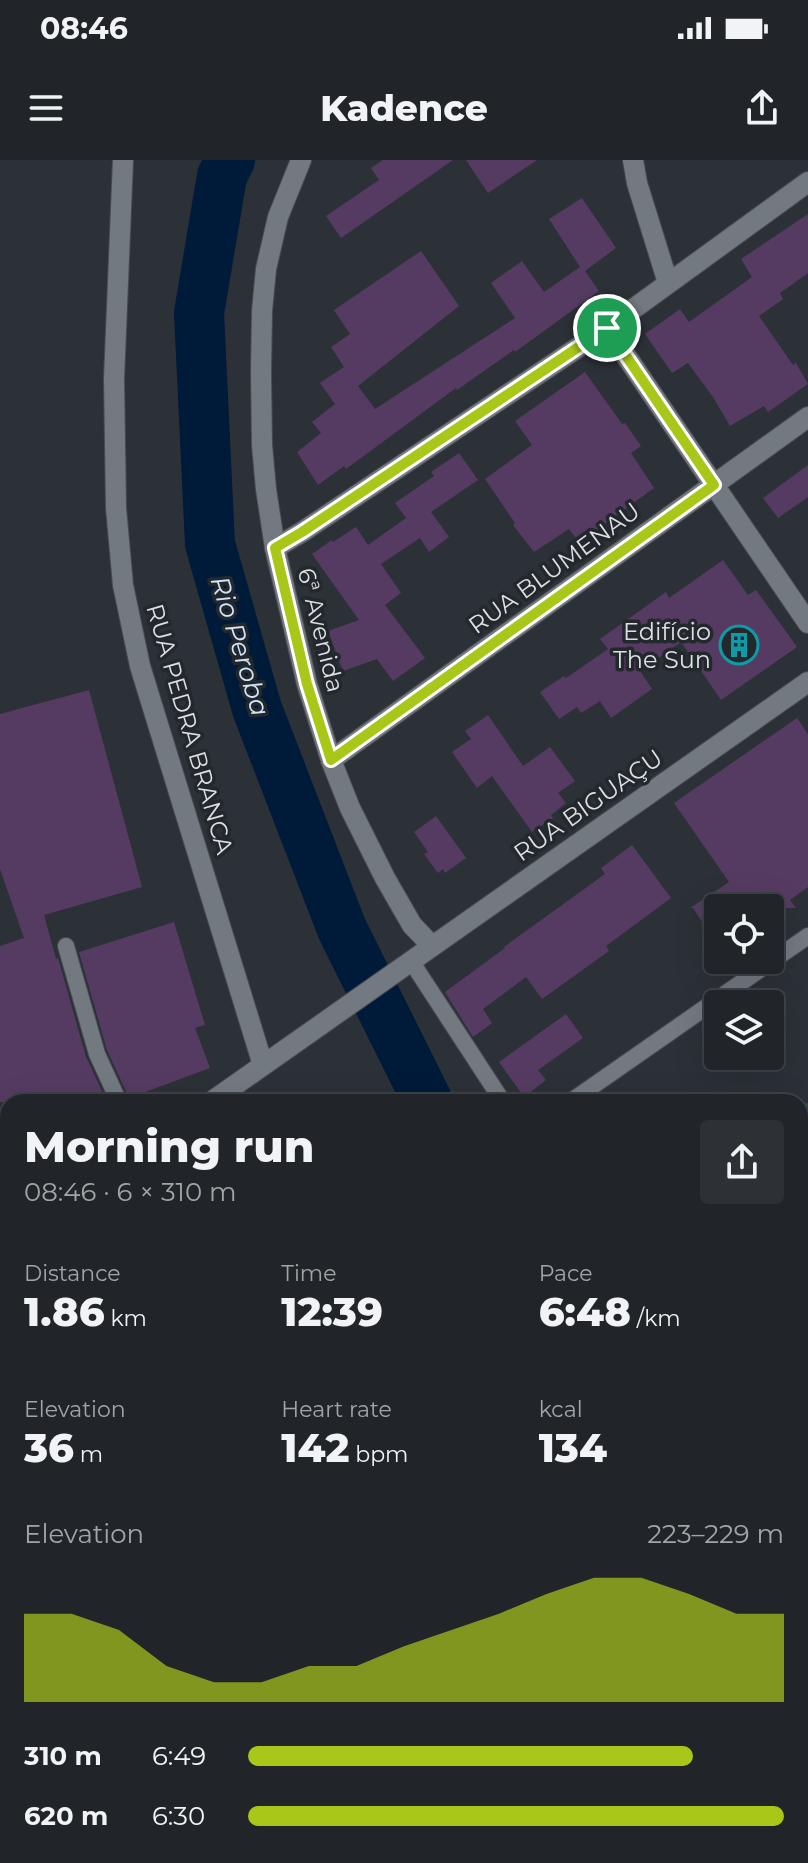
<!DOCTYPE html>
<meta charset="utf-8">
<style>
:root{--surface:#21252a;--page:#2d3136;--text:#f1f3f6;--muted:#a2a5a8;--line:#3e4247;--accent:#a9c719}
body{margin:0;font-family:Montserrat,sans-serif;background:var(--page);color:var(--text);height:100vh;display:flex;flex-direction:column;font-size:30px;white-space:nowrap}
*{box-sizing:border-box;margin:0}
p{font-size:26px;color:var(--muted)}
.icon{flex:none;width:44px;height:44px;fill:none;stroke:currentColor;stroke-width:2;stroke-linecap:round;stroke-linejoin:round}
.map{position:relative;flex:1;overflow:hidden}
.panel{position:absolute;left:0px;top:934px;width:808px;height:770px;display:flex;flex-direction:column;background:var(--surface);border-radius:24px 24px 0 0;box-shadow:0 8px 32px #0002,0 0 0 2px var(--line)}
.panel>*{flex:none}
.buttons{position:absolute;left:704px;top:734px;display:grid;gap:16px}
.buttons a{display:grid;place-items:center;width:80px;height:80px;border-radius:8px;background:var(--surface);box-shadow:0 8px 32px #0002,0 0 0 2px var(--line);font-size:40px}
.pin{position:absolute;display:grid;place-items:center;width:68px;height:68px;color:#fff;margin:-34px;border:4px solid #fff;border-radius:50%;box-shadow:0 2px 8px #0007}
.round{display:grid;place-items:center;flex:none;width:84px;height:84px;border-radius:8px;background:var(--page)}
.head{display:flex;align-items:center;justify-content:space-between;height:136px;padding:0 24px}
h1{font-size:44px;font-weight:800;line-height:60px}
.metrics{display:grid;grid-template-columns:repeat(3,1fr);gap:12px;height:136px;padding:8px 24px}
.metrics div{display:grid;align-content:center}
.metrics b{font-size:40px;font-weight:800}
.metrics small{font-size:22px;font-weight:400}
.metrics p{font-size:22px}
.chart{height:224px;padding:16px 24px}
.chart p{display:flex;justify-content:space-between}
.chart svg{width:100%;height:144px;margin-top:8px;fill:var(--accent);opacity:.7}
ul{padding:0 24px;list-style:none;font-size:26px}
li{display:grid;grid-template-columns:128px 96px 1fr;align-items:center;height:60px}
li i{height:20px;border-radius:10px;background:var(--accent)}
.status{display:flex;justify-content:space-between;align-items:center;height:56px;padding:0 40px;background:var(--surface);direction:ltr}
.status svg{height:22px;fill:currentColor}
header{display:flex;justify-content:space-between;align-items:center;height:104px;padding:0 24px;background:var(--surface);font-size:36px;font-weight:800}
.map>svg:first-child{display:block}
.green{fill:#365640}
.water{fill:#001a39}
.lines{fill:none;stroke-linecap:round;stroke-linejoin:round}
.river{stroke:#001a39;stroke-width:50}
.building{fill:#553b61}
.lane-casing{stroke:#494c52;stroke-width:18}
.street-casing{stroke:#494c52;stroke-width:22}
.secondary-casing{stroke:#494c52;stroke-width:22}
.lane{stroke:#737980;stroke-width:16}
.street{stroke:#737980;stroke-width:20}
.secondary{stroke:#737980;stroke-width:20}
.route-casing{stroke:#fff;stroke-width:16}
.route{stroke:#a9c719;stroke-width:10}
.labels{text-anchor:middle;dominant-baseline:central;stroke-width:7;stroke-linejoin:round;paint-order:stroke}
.street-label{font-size:24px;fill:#dcdfe3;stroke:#23282d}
.poi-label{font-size:24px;fill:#dcdfe3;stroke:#23282d;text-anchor:end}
.water-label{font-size:26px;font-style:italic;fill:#d1e5fd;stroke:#23282d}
</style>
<div class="status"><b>08:46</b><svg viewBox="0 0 49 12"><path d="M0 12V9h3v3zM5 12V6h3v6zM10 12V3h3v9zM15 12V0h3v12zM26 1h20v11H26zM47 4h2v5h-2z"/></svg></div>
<header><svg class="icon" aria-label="menu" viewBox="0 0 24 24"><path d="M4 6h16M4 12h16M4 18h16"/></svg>Kadence<svg class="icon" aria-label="share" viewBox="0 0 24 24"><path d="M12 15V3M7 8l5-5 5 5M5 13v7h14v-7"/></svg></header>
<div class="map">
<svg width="808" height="1703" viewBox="0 0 808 1703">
<rect width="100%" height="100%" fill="#2c3138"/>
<g class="green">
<path d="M442 929 501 942H450Z"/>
<path d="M808 943V1238H800V944Z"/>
<path d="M800 1384 808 1385V1703H615V1696H800Z"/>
</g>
<g class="water">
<path d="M800 1238H808V1385L800 1384Z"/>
<rect x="480" y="1696" width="135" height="7"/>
</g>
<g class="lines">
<path class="river" d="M230 0 222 16 199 153 210 384 257 549 342 769 428 942"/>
</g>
<g class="building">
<path d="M383 0H453L341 78 326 56 379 20 371 8Z"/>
<path d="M466 0H537L488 33Z"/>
<path d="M582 38 616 88 585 111 599 131 515 192 514 190 457 230 456 228 346 309 344 306 318 325 297 292 321 273 312 262 335 244 320 223 344 207 331 187 350 174 334 150 421 91 459 146 358 226 375 249 515 158 491 123 522 101 544 132 580 107 549 59Z"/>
<path d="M808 54V113L780 133 783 139 759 156 793 205 796 203 808 224 768 252 764 246 730 266 713 237 688 203 672 213 645 174 680 149 689 162 752 117 741 99Z"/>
<path d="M585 212 622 264 625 263 641 286 631 293 654 328 599 368 601 371 581 385 569 369 534 392 513 365 515 363 485 319 532 285 515 261Z"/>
<path d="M459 293 478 320 431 352 449 377 429 392 420 378 381 404 401 433 385 445 425 498 393 521 377 499 343 511 328 471 359 460 312 394 332 380 333 382 356 367 368 385 406 358 395 343 434 316 431 312Z"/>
<path d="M808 305V337L778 358 763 338Z"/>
<path d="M723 400 748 435 756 430 797 487 721 540 681 482 640 511 652 529 611 558 600 541 581 553 577 547 559 559 540 532 564 516 566 518 608 489 600 479 666 432 669 438Z"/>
<path d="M89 530 142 727 44 755 56 799 58 798 86 897 107 942H0V786L24 778 0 709V554Z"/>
<path d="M488 555 523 606 550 587 575 621 558 633 566 643 551 655 553 658 532 672 492 616 477 628 452 592 471 579 465 571Z"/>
<path d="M797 558 808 574V727L790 740 796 748H718V786L693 748H690L729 722 674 643Z"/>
<path d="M436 656 466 698 445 713 443 709 438 713 424 694 428 692 414 672Z"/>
<path d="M632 685 671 738 606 786 609 791 542 839 526 817 483 849 492 863 473 877 445 832 505 788 504 787 605 714 601 708Z"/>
<path d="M174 762 205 865 195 868 210 908 129 938 107 890 79 792Z"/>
<path d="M566 854 583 878 538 910 546 920 524 937 499 902Z"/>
</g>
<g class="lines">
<defs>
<g id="lane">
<path d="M66 786 97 894 119 942"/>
<path d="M411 801 503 942"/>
<path d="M570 942 808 776"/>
<path d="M0 1622 8 1616"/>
</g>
<g id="street">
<path d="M123 0 114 219 116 348 123 425 140 506 263 905"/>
<path d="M633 0 637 23 668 123"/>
<path d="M607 168 808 463"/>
<path d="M275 388 302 372 607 168 808 22"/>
<path d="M0 1331 8 1325"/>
</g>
<g id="secondary">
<path d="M301 0 278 57 266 109 262 151 261 213 262 285 266 329 275 388 307 524 331 600 350 648 385 718 412 765 432 786"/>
<path d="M331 600 808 257"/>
<path d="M211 942 808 522"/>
<path d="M0 1090 8 1084"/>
</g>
</defs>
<use href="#lane" class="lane-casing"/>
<use href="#street" class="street-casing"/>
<use href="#secondary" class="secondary-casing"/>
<use href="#lane" class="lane"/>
<use href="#street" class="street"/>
<use href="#secondary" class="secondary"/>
</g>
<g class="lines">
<defs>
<path id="route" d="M607 168 714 325 331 600 307 524 275 388 302 372Z"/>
</defs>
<use href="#route" class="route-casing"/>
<use href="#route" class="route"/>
</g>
<defs>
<symbol id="building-ring" viewBox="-11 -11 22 22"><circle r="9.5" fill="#23282d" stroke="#0f9aa8" stroke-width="1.5"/><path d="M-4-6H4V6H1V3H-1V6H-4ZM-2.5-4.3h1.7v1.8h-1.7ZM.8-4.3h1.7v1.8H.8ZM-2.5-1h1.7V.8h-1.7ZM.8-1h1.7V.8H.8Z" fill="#0f9aa8"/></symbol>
</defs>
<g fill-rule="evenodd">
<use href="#building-ring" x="717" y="463" width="44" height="44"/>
</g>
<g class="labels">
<g class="street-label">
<text transform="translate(554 408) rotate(-36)">RUA BLUMENAU</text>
<text transform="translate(321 470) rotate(76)">6ª Avenida</text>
<text transform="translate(190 569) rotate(74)">RUA PEDRA BRANCA</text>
<text transform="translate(588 645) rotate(-35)">RUA BIGUAÇU</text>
</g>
<g class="poi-label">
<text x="711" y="471">Edifício<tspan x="711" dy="28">The Sun</tspan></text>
</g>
<g class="water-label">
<text transform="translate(240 486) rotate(73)">Rio Peroba</text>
</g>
</g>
</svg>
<div class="buttons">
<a><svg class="icon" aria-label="locate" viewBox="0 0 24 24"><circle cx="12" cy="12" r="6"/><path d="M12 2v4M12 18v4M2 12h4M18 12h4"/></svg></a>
<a><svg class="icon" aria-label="layers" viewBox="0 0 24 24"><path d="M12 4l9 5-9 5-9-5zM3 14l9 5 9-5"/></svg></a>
</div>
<div class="pin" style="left:607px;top:168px;background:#1e9e55"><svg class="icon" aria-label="arrive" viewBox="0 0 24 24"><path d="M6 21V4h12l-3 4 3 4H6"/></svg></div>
<section class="panel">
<div class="head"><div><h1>Morning run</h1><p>08:46 · 6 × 310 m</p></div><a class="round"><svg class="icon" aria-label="share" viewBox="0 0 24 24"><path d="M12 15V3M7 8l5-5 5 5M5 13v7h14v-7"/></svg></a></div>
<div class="metrics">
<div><p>Distance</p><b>1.86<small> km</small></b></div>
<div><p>Time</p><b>12:39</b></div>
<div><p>Pace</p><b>6:48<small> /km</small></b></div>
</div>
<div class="metrics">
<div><p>Elevation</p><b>36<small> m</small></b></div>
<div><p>Heart rate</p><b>142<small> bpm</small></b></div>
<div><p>kcal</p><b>134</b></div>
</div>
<div class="chart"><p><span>Elevation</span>223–229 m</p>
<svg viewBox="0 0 160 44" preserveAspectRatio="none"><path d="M0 44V17L10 17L20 22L30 33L40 38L50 38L60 33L70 33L80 27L90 22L100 17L110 11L120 6L130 6L140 11L150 17L160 17V44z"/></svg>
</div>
<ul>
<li><b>310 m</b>6:49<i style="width:83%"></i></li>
<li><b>620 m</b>6:30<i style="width:100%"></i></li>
</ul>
</section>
</div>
